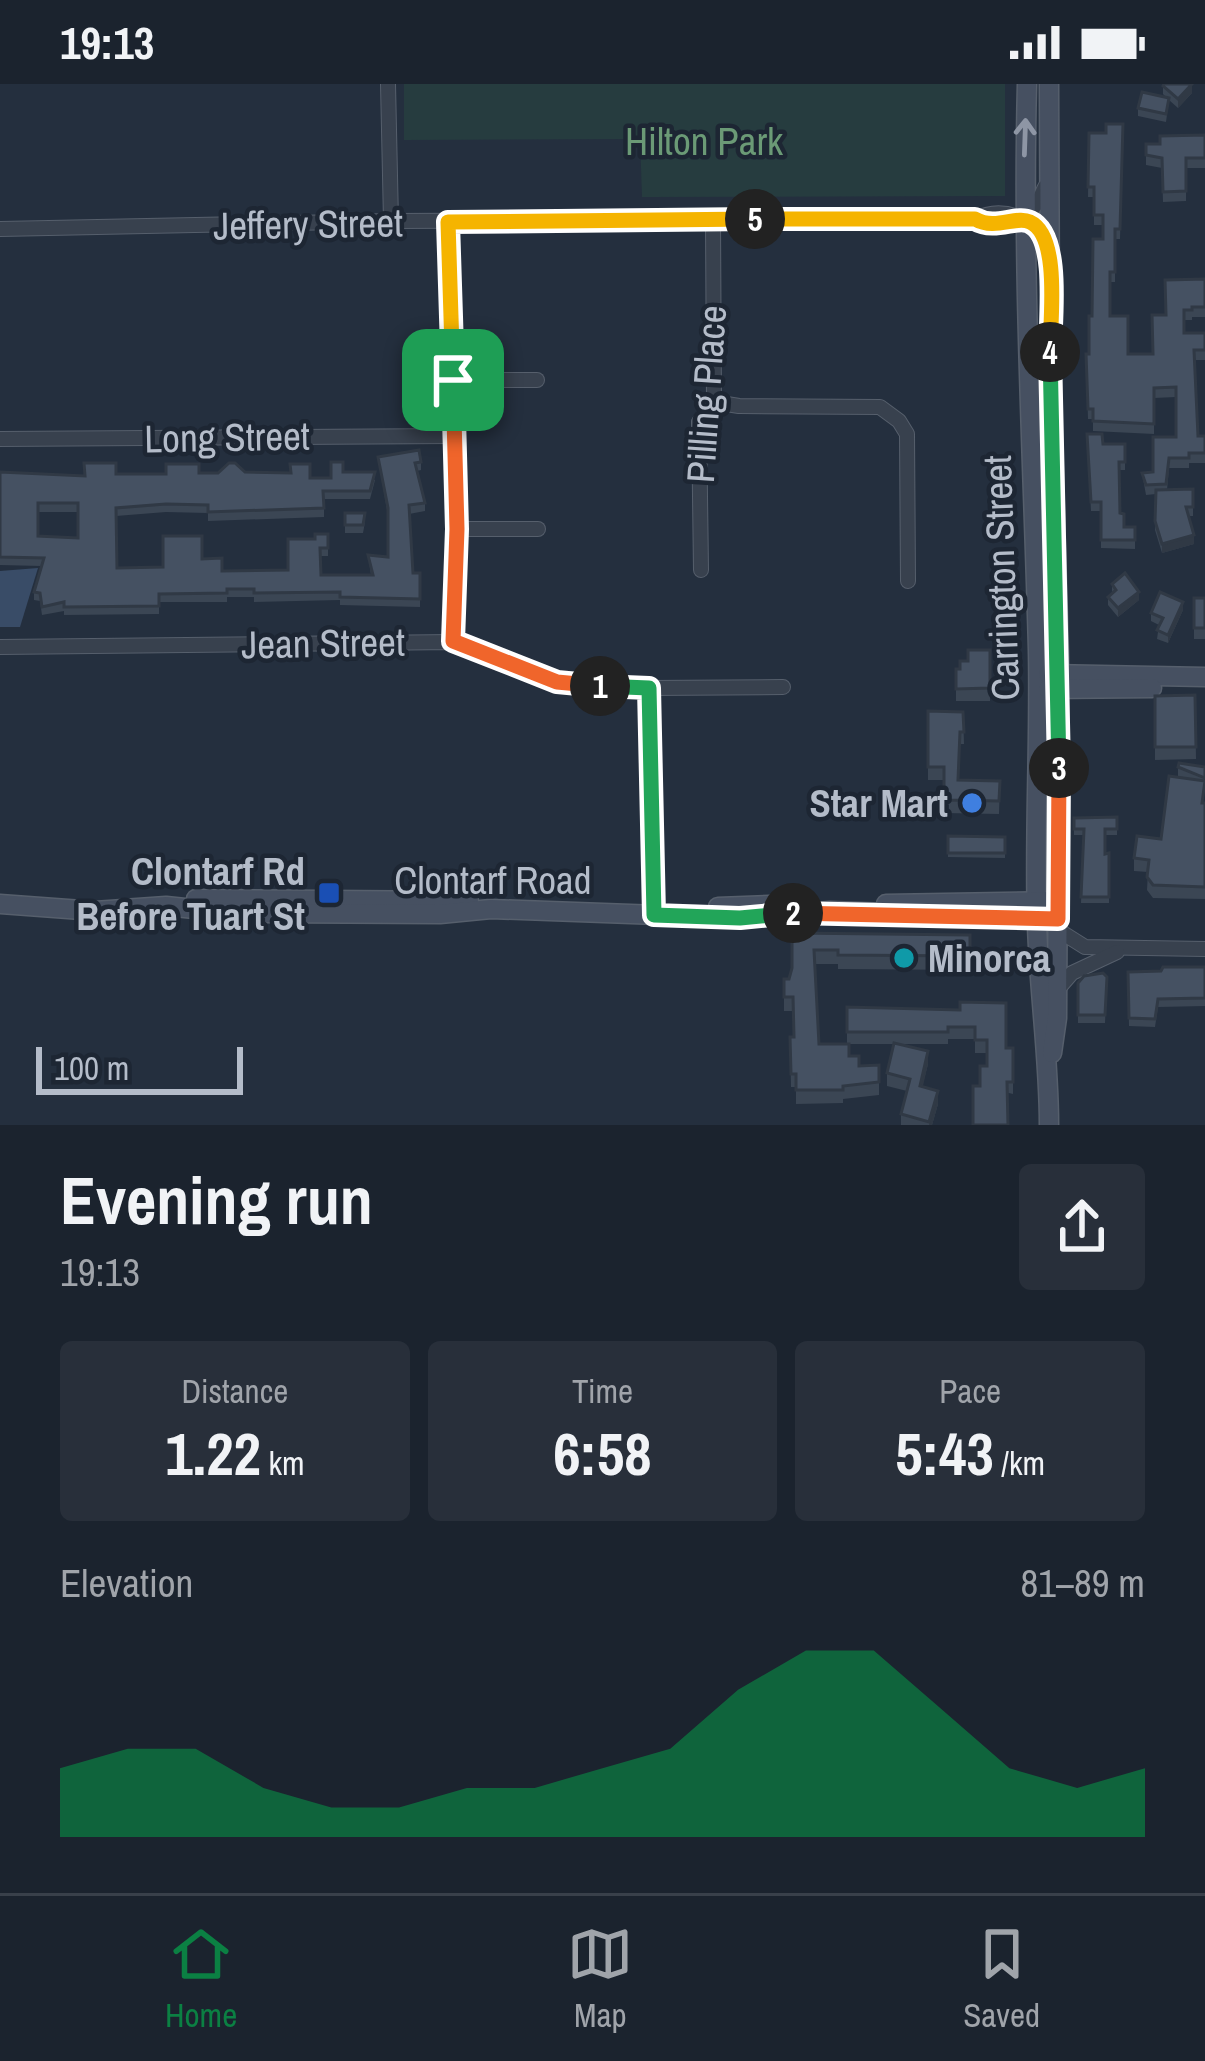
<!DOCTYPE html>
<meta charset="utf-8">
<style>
:root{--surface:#1b232e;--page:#282f3a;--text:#f1f3f6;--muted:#a0a4aa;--line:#39404a;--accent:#0b8043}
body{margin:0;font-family:"Archivo Narrow",sans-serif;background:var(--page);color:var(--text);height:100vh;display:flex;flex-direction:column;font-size:45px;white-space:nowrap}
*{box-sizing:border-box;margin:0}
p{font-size:39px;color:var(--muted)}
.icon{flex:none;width:66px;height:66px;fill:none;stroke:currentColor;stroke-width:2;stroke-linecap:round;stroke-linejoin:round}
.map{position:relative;height:1041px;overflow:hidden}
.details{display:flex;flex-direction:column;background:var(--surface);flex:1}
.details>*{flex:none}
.scale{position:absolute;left:36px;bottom:30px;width:207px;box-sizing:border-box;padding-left:12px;border:6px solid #b4bcc9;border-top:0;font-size:33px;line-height:42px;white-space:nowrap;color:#b4bcc9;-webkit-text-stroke:9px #1d2633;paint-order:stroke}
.pin{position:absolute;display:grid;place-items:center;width:102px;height:102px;color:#fff;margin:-51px;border-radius:24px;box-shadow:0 6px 18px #0006}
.km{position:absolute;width:60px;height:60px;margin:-30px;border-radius:50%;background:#222;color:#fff;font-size:33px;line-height:60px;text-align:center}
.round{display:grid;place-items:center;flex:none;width:126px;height:126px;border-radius:12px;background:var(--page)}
.overview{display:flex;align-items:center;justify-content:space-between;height:204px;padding:0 60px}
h1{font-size:66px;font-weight:700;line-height:90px}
.metrics{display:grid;grid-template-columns:repeat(3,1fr);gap:18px;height:204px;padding:12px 60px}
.metrics div{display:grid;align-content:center;border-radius:12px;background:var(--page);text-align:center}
.metrics b{font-size:60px;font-weight:700}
.metrics small{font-size:33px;font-weight:400}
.metrics p{font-size:33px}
.chart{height:336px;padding:24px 60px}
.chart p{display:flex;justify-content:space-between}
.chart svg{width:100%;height:216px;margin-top:12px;fill:var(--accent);opacity:.7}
.status{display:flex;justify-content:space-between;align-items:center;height:84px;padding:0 60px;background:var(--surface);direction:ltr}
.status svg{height:33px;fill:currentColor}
.dock{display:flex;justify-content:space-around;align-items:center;height:168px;border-top:3px solid var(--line);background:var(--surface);font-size:33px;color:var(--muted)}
.dock a{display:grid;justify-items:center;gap:6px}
.dock .current{color:var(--accent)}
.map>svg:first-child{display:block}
.green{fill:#263c3f}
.water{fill:#394c67}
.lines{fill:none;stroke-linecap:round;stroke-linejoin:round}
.street-casing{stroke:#565f6c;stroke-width:16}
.secondary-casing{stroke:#565f6c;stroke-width:21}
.street{stroke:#38414e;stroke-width:14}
.secondary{stroke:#465061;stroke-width:18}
.wall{fill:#3b4654;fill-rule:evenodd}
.shaded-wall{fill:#303945}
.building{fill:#455162;stroke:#303945;stroke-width:3;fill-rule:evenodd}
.oneway{stroke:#8e96a5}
.split-1-casing{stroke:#fff;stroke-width:24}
.split-2-casing{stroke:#fff;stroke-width:24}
.split-3-casing{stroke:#fff;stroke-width:24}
.split-4-casing{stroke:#fff;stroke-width:24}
.split-5-casing{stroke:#fff;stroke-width:24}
.split-6-casing{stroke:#fff;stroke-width:24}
.split-1{stroke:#f0652b;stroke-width:15}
.split-2{stroke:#22a559;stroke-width:15}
.split-3{stroke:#f0652b;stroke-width:15}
.split-4{stroke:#22a559;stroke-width:15}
.split-5{stroke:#f5b400;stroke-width:15}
.split-6{stroke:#f5b400;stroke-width:15}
.shop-dot{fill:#3f7fe0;stroke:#1d2633;stroke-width:4.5}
.transit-dot{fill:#1a4fb4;stroke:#1d2633;stroke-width:4.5}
.culture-dot{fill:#0f9aa8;stroke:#1d2633;stroke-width:4.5}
.labels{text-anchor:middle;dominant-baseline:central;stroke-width:9;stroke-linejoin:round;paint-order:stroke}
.park-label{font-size:39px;fill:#6b9a76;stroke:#1d2633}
.street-label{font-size:39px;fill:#b4bcc9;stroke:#1d2633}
.poi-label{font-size:39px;font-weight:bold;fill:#b4bcc9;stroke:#1d2633;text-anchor:end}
</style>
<div class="status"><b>19:13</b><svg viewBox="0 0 49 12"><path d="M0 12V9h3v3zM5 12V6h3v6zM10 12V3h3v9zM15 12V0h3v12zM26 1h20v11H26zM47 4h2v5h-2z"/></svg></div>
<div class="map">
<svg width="1205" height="1041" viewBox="0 0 1205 1041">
<rect width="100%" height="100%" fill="#242f3e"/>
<path class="green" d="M404 0H1005V112L642 113 640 55 404 56Z"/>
<path class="water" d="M38 484 20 543H0V487Z"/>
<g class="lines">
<defs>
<g id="street">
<path d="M388 0 391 137"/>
<path d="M975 135C1007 153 1034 132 1045 103"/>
<path d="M448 138 457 445 453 558"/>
<path d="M0 145 391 137 975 135C1003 121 1034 134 1048 160"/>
<path d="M453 296H537"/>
<path d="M714 318 739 322 880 323 899 337 907 350 908 497"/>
<path d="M0 355 453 352"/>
<path d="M457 445H538"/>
<path d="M701 486 699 338 714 318 713 135"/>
<path d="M0 563 453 558 544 594 571 600 649 604 783 603"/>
<path d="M649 604 654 831"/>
<path d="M1058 846 1085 863 1205 865"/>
<path d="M1058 905 1072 889 1117 868"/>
</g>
<g id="secondary">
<path d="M1027 0C1022 189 1033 377 1038 566 1040 658 1034 749 1037 841 1039 908 1049 974 1049 1041"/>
<path d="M1049 0 1050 256 1059 574 1057 934 1052 969"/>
<path d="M1048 590 1205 593"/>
<path d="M1048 605 1152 604"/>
<path d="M196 815 469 817"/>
<path d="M0 820 95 827 166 822 232 829 440 830 491 825 740 834 830 827 1058 835"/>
<path d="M886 820 1058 817"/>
<path d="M718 823 798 820"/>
</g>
</defs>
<use href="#street" class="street-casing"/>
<use href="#secondary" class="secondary-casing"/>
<use href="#street" class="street"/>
<use href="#secondary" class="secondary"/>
</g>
<g class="wall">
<path d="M1163 2 1192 9 1178 24 1169 16 1166 38 1138 32V24L1166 13 1163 10Z"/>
<path d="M1123 40 1120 155H1115V198H1110V232L1128 270H1153L1165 231 1205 195V233H1192V236H1184V249H1205V276H1194L1198 352H1205V379H1189V384H1169L1167 406 1193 405V432H1188L1194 460 1162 469 1155 446 1156 410 1146 411 1142 389 1153 388 1176 353V313L1154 314V350L1093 347V335H1088L1086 270H1089L1103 155V141H1094V113H1088L1089 49H1106Z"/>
<path d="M1205 51V84H1186V117L1163 118 1162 84 1146 81V60H1160Z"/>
<path d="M1087 350 1103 360H1125V386H1119L1120 429 1124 443H1135V465L1101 464V427H1091Z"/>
<path d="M378 373 421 378V386L417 387 425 419V427L409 430 413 489H420V523L340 521V516L254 518V513H227V518H159V530L64 531V527L42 531 40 517 34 516V508L41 482 0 481V388L85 392 245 388 310 394H331L343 388 375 396 370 415H324V433L208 437V429L166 428 116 432 117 484 163 483 202 475 222 487 288 486 315 455 328 450V472H320L321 491H371L368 471 388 473V432ZM38 428H78V454L38 452Z"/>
<path d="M345 429 365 438 363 449H345Z"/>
<path d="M1112 500 1139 516 1118 533 1108 521V513L1112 509Z"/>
<rect x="1194" y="514" width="11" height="41"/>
<path d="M1183 526 1168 559 1157 555 1159 541 1151 537V529Z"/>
<path d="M990 566V617H956V585H960L968 577Z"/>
<path d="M1195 611 1196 675 1155 676V612Z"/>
<path d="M928 627 963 628 964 660H960L958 696 1000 697 999 730 944 729V696H928Z"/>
<path d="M1178 683H1205L1203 719H1205V815L1153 814 1147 806 1148 788 1134 787V774L1161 755 1178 693Z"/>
<path d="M1117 733V751H1105V770L1109 769V819H1081L1084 751H1074V734Z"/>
<path d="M948 752 1005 753V774L948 773Z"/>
<path d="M792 849 970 851V886L838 885V880H815L819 960H847V923L960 926 1006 964H1013V1010L980 1002 987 982V969H975V955H948V960H896L928 980 922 1003 938 1020 932 1041H901V1030L907 1007 887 1002V989L894 960H849V972L859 982 879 981V1011L843 1015V1019L796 1020V1003H791L790 953H794L793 927H784V895H789L792 884Z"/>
<path d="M1205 883V922L1158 923 1155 943 1129 942 1128 888Z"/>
<path d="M1107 893 1105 939H1078V899Z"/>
</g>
<g class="shaded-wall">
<path d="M1192 0V9L1178 24V15Z"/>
<path d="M1194 451V460L1162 469V460Z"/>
<path d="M1139 508V516L1118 533V524Z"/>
<path d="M1183 518V526L1168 559V551Z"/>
<path d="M928 967V980L920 1015V1002Z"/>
<path d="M938 1007V1020L932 1041H929Z"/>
</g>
<g class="building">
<path d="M1164 0H1192L1178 15 1163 2Z"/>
<path d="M1142 8 1169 14 1166 30 1138 24Z"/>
<path d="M1106 40H1123L1120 145H1115V188H1110V232H1128V270H1153L1152 231H1166L1165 196 1205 195V223H1192V226H1184V249H1205V266H1194L1198 352H1205V369H1189V374H1169L1166 400 1146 401 1142 389 1153 388V353H1176V303L1154 304V340L1093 337V325H1088L1086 270H1089V232H1092L1093 155H1103V131H1094V103H1088L1089 49H1106Z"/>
<path d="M1205 51V74H1186V107L1163 108 1162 74 1146 71V60H1160V52Z"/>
<path d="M1087 350H1102L1103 360H1125V378H1119L1120 429 1124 430V443H1135V456H1101V418H1091Z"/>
<path d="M419 366 421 378 415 379 425 419 409 421 413 489H420V515L340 513V508L254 509V505H227V509L159 510V522L64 523V518L42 523 40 509 34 508 44 474 0 473V388L85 392 84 379H116V390H166V380H199V389H218L229 379H235L245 388 291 389 290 380H310V394H331V378H343V388H375L370 407H323L324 424 208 428V421L166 420 116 424 117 484 163 483V452H202V475L222 474V487L288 486V455H315V450H328V464H320L321 491H373L368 471 388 473V424L378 373ZM38 419H78V454L38 452Z"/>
<path d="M1193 405V423H1186L1194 451 1162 460 1155 437 1156 406Z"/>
<path d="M345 429H365L363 441H345Z"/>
<path d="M1125 489 1139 508 1118 524 1108 513 1116 506 1112 500Z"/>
<path d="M1160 508 1183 518 1168 551 1157 546 1163 534 1151 529Z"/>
<rect x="1194" y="514" width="11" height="30"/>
<path d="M968 566H990V604L956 605V585H960V577H968Z"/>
<path d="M1195 611 1196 663H1155V612Z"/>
<path d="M928 627 963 628 964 648H960L958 696 1000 697 999 717 944 716V683H928Z"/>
<path d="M1179 679 1205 683V694L1178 683Z"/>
<path d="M1169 692 1205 697 1202 719H1205V803L1153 801 1147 793 1149 776 1134 774 1137 752 1161 755Z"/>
<path d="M1117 733V745H1105V770L1109 769V813H1081L1084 745H1074V734Z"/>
<path d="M948 752 1005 753V769H948Z"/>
<path d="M792 849 970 851V872L838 871V866H814L819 960H849V972H859V982L879 981V998L843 1002V1006H796V990H791L790 953H794L793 913H784V895H789L792 884Z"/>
<path d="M1163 883H1205V914L1158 915 1155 935 1129 934 1128 888 1161 887Z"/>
<path d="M1103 889 1107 893 1105 931H1078V899L1084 892Z"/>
<path d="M960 918 1006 919V964H1013V998H1007L1008 1041H973V1002H980V982H987V956H975V943H948V948H847V923L960 926Z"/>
<path d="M894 959 928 967 920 1002 938 1007 929 1038 901 1030 910 995 887 989Z"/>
</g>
<defs><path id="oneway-shaft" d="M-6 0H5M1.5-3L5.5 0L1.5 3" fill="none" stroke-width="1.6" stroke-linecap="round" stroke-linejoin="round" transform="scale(3)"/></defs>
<use class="oneway" href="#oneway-shaft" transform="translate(1025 53) rotate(-88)"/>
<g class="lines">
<defs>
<path id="split-1" d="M453 296 457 445 453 557 557 598 600 602"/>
<path id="split-2" d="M600 602 649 604 654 831 740 834 793 829"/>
<path id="split-3" d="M793 829 1058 835 1059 684"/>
<path id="split-4" d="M1050 268 1059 684"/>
<path id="split-5" d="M755 135H975C996 147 1016 131 1030 138 1061 152 1050 238 1050 268"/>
<path id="split-6" d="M453 296 448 138 755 135"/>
</defs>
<use href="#split-1" class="split-1-casing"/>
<use href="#split-2" class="split-2-casing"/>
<use href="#split-3" class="split-3-casing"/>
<use href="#split-4" class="split-4-casing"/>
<use href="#split-5" class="split-5-casing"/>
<use href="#split-6" class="split-6-casing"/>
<use href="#split-1" class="split-1"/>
<use href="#split-2" class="split-2"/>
<use href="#split-3" class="split-3"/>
<use href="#split-4" class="split-4"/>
<use href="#split-5" class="split-5"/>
<use href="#split-6" class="split-6"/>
</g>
<circle class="shop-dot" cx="972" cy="719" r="12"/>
<rect class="transit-dot" x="317" y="797" width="24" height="24" rx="6"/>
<circle class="culture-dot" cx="904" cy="874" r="12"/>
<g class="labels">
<g class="park-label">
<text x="704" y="57">Hilton Park</text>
</g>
<g class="street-label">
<text transform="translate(308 140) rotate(-1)">Jeffery Street</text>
<text transform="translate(706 310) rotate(-86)">Pilling Place</text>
<text transform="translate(227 353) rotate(-1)">Long Street</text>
<text transform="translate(1001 494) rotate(-92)">Carrington Street</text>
<text transform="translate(323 559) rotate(-1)">Jean Street</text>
<text x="493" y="796">Clontarf Road</text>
</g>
<g class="poi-label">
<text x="948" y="719">Star Mart</text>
<text x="305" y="787">Clontarf Rd<tspan x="305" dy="45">Before Tuart St</tspan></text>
<text x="928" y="874" text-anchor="start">Minorca</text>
</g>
</g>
</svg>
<div class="scale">100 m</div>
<div class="pin" style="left:453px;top:296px;background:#1e9e55"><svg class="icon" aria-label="arrive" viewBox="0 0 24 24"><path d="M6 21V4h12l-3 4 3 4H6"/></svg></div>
<b class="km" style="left:600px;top:602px">1</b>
<b class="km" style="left:793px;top:829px">2</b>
<b class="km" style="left:1059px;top:684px">3</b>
<b class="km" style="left:1050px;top:268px">4</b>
<b class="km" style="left:755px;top:135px">5</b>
</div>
<section class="details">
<div class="overview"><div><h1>Evening run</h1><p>19:13</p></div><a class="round"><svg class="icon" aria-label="share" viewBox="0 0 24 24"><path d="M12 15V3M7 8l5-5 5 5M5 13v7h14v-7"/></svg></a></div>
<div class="metrics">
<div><p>Distance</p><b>1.22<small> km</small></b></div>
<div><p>Time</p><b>6:58</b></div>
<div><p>Pace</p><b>5:43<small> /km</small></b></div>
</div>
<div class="chart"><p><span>Elevation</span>81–89 m</p>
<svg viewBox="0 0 160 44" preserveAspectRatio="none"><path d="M0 44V30L10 26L20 26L30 34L40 38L50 38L60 34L70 34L80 30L90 26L100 14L110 6L120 6L130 18L140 30L150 34L160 30V44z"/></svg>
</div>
</section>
<nav class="dock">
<a class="current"><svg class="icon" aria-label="home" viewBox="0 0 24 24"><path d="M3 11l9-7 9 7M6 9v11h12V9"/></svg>Home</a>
<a><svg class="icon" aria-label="map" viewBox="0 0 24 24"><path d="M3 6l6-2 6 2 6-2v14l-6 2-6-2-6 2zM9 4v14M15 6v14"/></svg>Map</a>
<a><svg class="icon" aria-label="saved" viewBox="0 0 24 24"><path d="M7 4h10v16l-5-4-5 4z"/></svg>Saved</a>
</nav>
